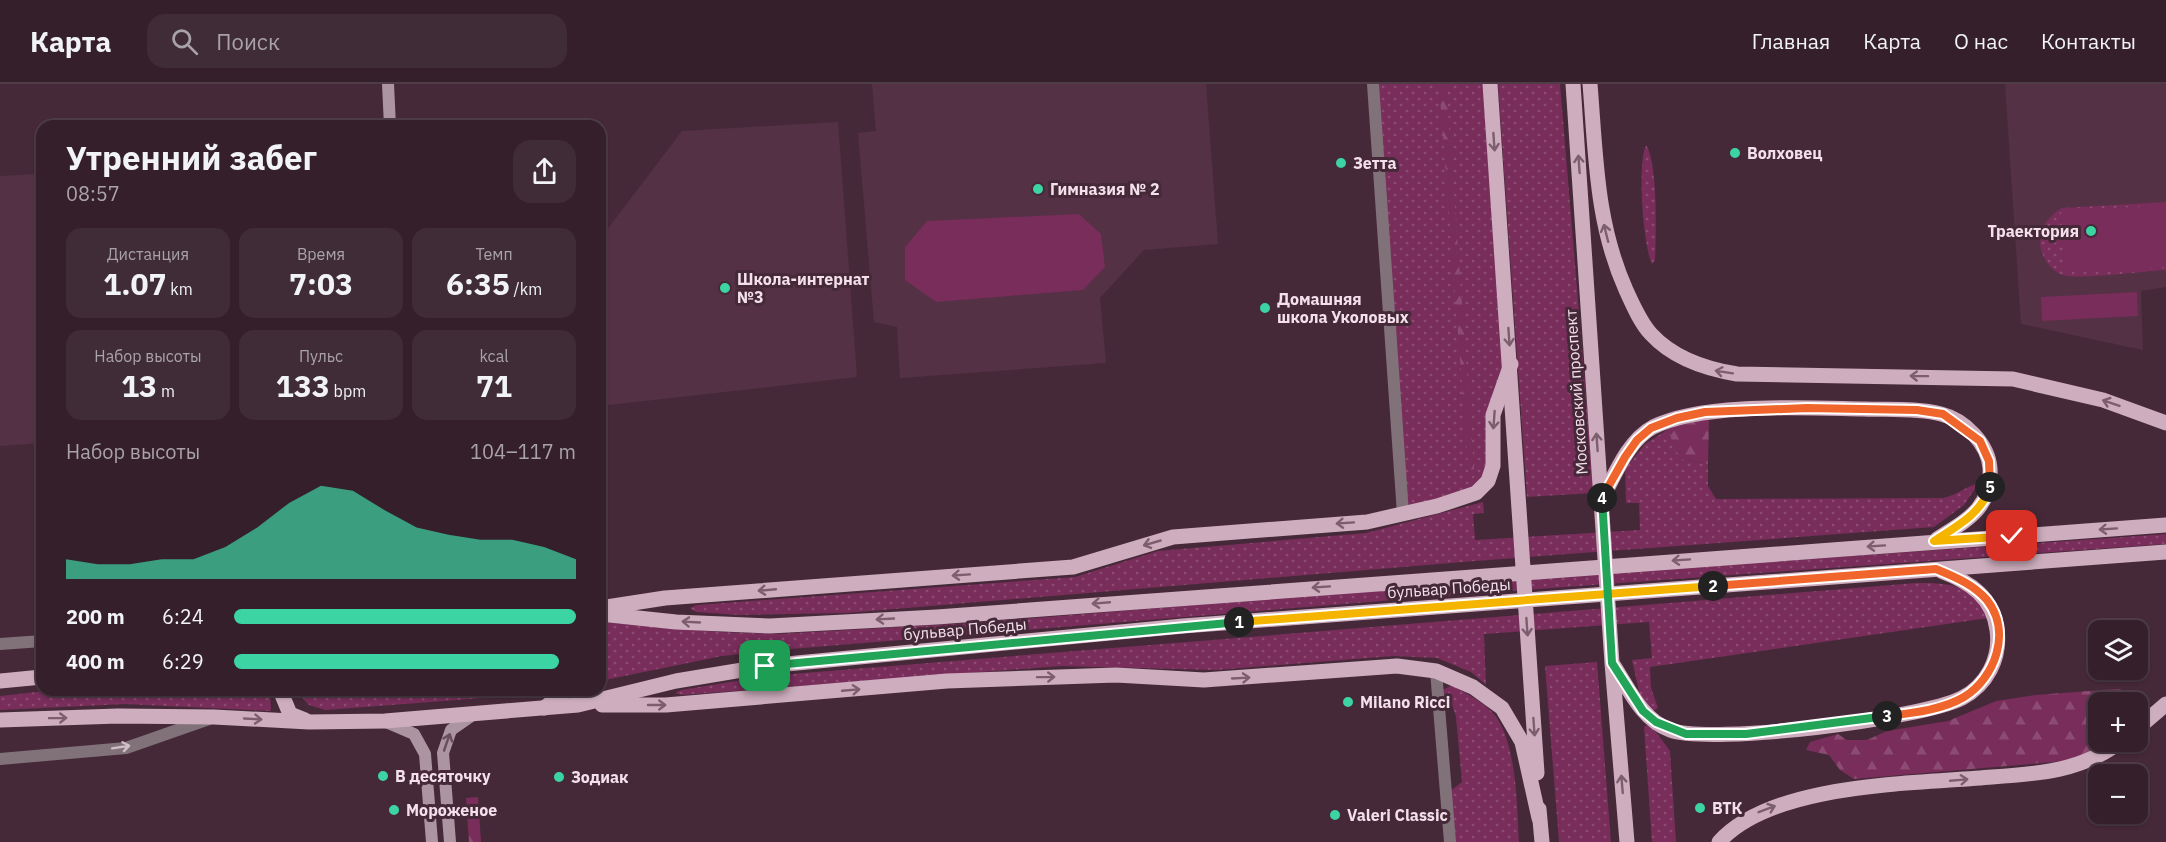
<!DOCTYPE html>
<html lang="ru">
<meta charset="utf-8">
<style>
:root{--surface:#341f2b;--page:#3f2c37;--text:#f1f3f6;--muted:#a9a2a9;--line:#4e3d47;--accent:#3dd4a3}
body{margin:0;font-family:"IBM Plex Sans",sans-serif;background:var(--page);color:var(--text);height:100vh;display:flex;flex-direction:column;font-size:22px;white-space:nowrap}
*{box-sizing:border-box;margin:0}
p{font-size:20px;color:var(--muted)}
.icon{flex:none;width:33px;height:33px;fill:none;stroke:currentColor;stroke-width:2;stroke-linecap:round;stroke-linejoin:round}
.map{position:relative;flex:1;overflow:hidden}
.details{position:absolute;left:36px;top:36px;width:570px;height:576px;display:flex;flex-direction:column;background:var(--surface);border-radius:18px;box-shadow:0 2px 4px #0004,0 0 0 2px var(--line)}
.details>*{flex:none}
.controls{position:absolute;left:2088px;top:536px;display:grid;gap:12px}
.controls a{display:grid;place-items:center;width:60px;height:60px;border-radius:12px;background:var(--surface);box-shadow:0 2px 4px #0004,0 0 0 2px var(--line);font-size:30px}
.pin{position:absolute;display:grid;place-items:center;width:51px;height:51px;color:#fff;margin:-26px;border-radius:12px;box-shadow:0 3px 9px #0006}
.km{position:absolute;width:30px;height:30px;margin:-15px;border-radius:50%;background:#222;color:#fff;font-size:16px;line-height:30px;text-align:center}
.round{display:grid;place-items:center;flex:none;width:63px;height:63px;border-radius:18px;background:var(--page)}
.summary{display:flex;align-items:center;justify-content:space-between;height:102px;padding:0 30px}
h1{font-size:33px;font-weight:800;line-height:45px}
.stats{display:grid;grid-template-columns:repeat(3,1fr);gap:9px;height:102px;padding:6px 30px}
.stats div{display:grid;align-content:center;border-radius:15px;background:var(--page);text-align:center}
.stats b{font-size:30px;font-weight:800}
.stats small{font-size:16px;font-weight:400}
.stats p{font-size:16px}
.chart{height:168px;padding:12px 30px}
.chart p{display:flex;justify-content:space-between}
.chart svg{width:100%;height:108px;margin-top:6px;fill:var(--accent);opacity:.7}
ul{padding:0 30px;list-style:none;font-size:20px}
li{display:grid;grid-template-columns:96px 72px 1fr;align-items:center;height:45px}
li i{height:15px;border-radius:8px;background:var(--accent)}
header{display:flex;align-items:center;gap:36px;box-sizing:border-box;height:84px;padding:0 30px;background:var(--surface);border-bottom:2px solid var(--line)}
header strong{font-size:28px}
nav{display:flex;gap:33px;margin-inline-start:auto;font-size:21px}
.search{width:420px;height:54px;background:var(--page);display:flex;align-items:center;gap:15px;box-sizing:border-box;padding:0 21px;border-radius:18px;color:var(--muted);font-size:22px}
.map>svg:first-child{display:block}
.built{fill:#543144}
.grass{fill:url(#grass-dots)}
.forest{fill:url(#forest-firs)}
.park{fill:#782d5a}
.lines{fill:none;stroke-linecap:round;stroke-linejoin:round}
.street{stroke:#817279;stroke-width:12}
.secondary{stroke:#ac94a0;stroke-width:12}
.primary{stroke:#ceaebe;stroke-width:15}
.oneway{stroke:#7c5e6e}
.oneway2{stroke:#6a4e5d}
.oneway3{stroke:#d2bfc8}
.split-1-casing{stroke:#fff;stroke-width:12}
.split-2-casing{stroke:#fff;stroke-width:12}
.split-3-casing{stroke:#fff;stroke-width:12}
.split-4-casing{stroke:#fff;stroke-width:12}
.split-5-casing{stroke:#fff;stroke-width:12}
.split-6-casing{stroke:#fff;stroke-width:12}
.split-1{stroke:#22a559;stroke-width:8}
.split-2{stroke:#f5b400;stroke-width:8}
.split-3{stroke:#f0652b;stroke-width:8}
.split-4{stroke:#22a559;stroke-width:8}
.split-5{stroke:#f0652b;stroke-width:8}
.split-6{stroke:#f5b400;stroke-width:8}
.poi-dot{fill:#3dd4a3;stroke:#462939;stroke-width:2}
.labels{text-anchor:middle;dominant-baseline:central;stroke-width:6;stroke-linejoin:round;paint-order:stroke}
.poi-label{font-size:16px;font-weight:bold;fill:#f4e0ea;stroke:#462939;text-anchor:start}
.street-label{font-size:16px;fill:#f4e0ea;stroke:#462939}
</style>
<header>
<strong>Карта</strong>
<div class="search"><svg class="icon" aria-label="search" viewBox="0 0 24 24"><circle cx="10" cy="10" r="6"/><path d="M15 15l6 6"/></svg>Поиск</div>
<nav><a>Главная</a><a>Карта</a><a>О нас</a><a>Контакты</a></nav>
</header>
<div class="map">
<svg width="2166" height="758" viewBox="0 0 2166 758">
<defs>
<pattern id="grass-dots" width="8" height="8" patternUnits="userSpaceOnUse" patternTransform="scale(1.5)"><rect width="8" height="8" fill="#782d5a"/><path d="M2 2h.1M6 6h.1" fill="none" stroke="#8c4b72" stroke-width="1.8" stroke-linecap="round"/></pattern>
<pattern id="forest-firs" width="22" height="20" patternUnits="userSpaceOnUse" patternTransform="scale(1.5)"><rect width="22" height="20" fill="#782d5a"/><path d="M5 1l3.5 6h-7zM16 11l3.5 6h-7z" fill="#8c4b72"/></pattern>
</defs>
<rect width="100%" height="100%" fill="#462939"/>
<g class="built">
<path d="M872 0H1206L1218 160 1144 166 1100 214 1106 279 900 294 897 243 874 238 858 49 876 47Z"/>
<path d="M2005 0H2166V203L2141 207 2143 266 2021 240Z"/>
<path d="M838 38 857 293 600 322V155L682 47Z"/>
<path d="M37 90 39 115H42V359L0 362V92Z"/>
</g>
<g class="grass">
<path d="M1373 0H1490L1511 280 1493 331 1488 397 1403 430Z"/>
<path d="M1498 0H1560L1594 409 1527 413Z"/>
<path d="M1646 61C1658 79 1656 152 1655 176L1652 180C1643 162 1637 79 1646 61Z"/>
<path d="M2166 118V186C2146 187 2078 196 2063 191 2050 187 2040 171 2040 158 2040 143 2049 131 2062 124Z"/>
<path d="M1670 344 1682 375 1708 380V402L1716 415 1943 414C1957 411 1965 403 1979 399L1964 421 1934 443 1475 477 846 529 739 531 696 528 690 524 697 521 1075 493 1158 467 1366 449 1483 418 1484 429 1473 430 1475 456 1640 446 1639 419H1626L1625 385 1645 360Z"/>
<path d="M2166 450V460L1481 509 778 566 722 572 600 597V538L720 548 777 550 971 539 1481 498Z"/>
<path d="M1916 499C1950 499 1972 500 1988 534L1650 583 1651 604 1658 624 1653 627 1640 612 1632 576 1652 574 1649 538 1484 550 1486 601 1471 588 1437 574 1393 572 1216 586 1061 582 682 611 675 609 681 606 767 592Z"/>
<path d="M1597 578 1611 758H1559L1545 582Z"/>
<path d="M1452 601C1465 609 1480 616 1491 627 1517 652 1517 723 1519 758H1454L1450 707 1462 698 1456 633 1453 623 1443 612V606Z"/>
<path d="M56 606H270L271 627 125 620 0 626V612Z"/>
<path d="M295 606H546L538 610 325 626 309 621Z"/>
<path d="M1647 641 1653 644 1670 667 1676 758H1652L1644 643Z"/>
</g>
<g class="forest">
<path d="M1439 0H1446L1474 385 1469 394Z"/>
<path d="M1706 334 1709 337 1708 380 1682 375 1672 362 1670 344Z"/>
<path d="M2115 605 2139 608 2145 619 2143 632 2138 637V618H2098V657H2110L2077 676 1854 695 1840 686 1829 671 1806 666 1810 658 1838 650 1847 656H1867L1887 647 1948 637 1996 617 2036 611Z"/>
<path d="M478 713 481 758H469L466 714Z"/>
</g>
<g class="park">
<path d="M2166 121V183L2065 188 2061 127Z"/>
<path d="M1079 130 1101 150 1105 183 1083 206 936 218 905 196V163L927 137Z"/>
<path d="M2137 208 2138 232 2042 237 2041 213Z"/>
</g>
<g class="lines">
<g class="street">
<path d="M1373 0 1403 430"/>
<path d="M0 560 42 557"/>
<path d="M1436 587 1450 758"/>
<path d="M0 675 126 664 209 635"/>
</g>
<g class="secondary">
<path d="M388 0 390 42"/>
<path d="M386 638 414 650 425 670 432 758"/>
<path d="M450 758 443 669 451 646 474 630"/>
</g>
<g class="primary">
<path d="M1490 0 1537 689"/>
<path d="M1573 0 1612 579 1627 758"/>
<path d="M1590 0C1596 73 1596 139 1626 206 1633 221 1640 238 1651 250 1673 274 1706 285 1737 290L2013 295 2103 316 2166 339"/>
<path d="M1601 417C1614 393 1627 357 1653 343 1703 318 1807 324 1864 325 1889 326 1917 324 1941 330 1965 336 1988 360 1990 384 1992 424 1967 436 1937 455"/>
<path d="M600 524 665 514 1073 483 1173 453 1367 438 1437 422 1476 409 1488 397 1493 382V331L1511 280"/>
<path d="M600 530 676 538 770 542 937 533 2166 441"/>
<path d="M1614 582C1629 605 1642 636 1670 646 1711 661 1921 635 1962 614 1987 601 2001 574 1997 546 1993 513 1970 498 1941 487"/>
<path d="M0 597 42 593"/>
<path d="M280 606 290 630 305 636"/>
<path d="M602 621H666L947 597 1116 591 1204 596 1397 582 1436 587 1473 603 1502 624 1522 658 1539 734"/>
<path d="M544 624 568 606"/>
<path d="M0 636 118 632 214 633 309 638 385 637 578 621 676 597 766 582 1183 542 2166 468"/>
<path d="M2138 644 2166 620"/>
<path d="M1539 725 1542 758"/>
<path d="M1719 758C1773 698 1915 700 1992 693 2038 690 2083 687 2121 657"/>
</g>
</g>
<defs><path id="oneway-shaft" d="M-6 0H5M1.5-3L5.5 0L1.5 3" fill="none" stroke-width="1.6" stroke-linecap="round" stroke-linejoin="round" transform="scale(1.5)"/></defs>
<g class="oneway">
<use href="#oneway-shaft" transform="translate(1494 58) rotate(86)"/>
<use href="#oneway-shaft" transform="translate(1579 80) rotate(-94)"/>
<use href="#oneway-shaft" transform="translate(1606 149) rotate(-104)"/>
<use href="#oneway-shaft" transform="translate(1509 253) rotate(86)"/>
<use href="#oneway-shaft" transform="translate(1724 288) rotate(-171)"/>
<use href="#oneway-shaft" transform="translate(1919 292) rotate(-179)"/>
<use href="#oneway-shaft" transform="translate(2111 319) rotate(-161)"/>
<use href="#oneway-shaft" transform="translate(1494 336) rotate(94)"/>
<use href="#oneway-shaft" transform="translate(1597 358) rotate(-94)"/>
<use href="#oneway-shaft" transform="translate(1345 439) rotate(176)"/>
<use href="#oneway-shaft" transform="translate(2108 445) rotate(176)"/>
<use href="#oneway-shaft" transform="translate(1152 459) rotate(164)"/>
<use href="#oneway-shaft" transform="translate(1876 462) rotate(176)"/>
<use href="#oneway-shaft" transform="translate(1681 476) rotate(176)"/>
<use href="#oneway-shaft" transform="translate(961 491) rotate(176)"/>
<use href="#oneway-shaft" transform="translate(1321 503) rotate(176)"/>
<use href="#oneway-shaft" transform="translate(767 506) rotate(175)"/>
<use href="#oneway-shaft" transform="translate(1101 519) rotate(175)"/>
<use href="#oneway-shaft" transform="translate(885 535) rotate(177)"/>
<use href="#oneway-shaft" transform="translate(691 538) rotate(-177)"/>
<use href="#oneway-shaft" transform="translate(1527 543) rotate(86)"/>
<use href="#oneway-shaft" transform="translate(1046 593) rotate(-1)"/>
<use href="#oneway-shaft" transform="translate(1241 594) rotate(-3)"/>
<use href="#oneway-shaft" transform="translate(851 606) rotate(-5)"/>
<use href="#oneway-shaft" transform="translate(657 621)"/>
<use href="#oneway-shaft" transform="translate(58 634) rotate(-1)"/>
<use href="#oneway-shaft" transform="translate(253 635) rotate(3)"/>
<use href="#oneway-shaft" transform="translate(1534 643) rotate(86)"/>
<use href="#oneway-shaft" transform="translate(1959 696) rotate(-5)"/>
<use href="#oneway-shaft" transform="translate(1622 700) rotate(-95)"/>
<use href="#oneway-shaft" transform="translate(1767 725) rotate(-21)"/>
</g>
<use class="oneway2" href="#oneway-shaft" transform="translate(447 658) rotate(-71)"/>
<use class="oneway3" href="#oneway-shaft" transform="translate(121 663) rotate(-9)"/>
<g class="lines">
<defs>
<path id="split-1" d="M765 582 1239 538"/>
<path id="split-2" d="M1239 538 1713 502"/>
<path id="split-3" d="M1713 502 1936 485C1955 493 1973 500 1987 516 2012 548 1995 594 1964 613 1942 626 1912 629 1887 632"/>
<path id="split-4" d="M1602 414 1612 579 1643 627 1656 638 1686 650H1746L1887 632"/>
<path id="split-5" d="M1602 414 1625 373 1637 356 1651 344 1677 334 1705 328 1807 324 1917 326 1943 330 1980 357 1989 377 1990 403"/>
<path id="split-6" d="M1990 403C1981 430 1957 442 1934 457L2012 452"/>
</defs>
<use href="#split-1" class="split-1-casing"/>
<use href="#split-2" class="split-2-casing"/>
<use href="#split-3" class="split-3-casing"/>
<use href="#split-4" class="split-4-casing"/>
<use href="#split-5" class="split-5-casing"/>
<use href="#split-6" class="split-6-casing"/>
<use href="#split-1" class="split-1"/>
<use href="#split-2" class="split-2"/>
<use href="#split-3" class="split-3"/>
<use href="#split-4" class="split-4"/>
<use href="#split-5" class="split-5"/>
<use href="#split-6" class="split-6"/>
</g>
<g class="poi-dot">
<circle cx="1735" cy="69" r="6"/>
<circle cx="1341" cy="79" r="6"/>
<circle cx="1038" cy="105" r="6"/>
<circle cx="2091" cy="147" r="6"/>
<circle cx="725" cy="204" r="6"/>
<circle cx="1265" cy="224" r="6"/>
<circle cx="1348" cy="618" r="6"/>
<circle cx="383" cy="692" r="6"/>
<circle cx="559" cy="693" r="6"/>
<circle cx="1700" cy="724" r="6"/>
<circle cx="394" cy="726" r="6"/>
<circle cx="1335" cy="731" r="6"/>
</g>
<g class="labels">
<g class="poi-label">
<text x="1747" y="69">Волховец</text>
<text x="1353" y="79">Зетта</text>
<text x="1050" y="105">Гимназия № 2</text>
<text x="2079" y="147" text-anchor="end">Траектория</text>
<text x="737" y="195">Школа-интернат<tspan x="737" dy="18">№3</tspan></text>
<text x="1277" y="215">Домашняя<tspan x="1277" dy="18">школа Уколовых</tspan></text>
<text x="1360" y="618">Milano Ricci</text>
<text x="395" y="692">В десяточку</text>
<text x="571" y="693">Зодиак</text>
<text x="1712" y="724">ВТК</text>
<text x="406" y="726">Мороженое</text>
<text x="1347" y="731">Valeri Classic</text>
</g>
<g class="street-label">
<text transform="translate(1576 308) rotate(-94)">Московский проспект</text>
<text transform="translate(1449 504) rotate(-4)">бульвар Победы</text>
<text transform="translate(965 545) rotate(-5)">бульвар Победы</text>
</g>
</g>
</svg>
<div class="controls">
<a><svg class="icon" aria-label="layers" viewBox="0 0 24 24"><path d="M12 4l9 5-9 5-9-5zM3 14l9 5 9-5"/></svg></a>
<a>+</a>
<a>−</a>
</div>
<div class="pin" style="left:765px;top:582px;background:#1e9e55"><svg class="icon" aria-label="arrive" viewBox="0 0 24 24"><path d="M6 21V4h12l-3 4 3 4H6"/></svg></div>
<div class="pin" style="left:2012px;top:452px;background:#d93025"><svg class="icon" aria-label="check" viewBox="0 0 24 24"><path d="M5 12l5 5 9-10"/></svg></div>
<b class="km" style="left:1239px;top:538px">1</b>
<b class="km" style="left:1713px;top:502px">2</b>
<b class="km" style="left:1887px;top:632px">3</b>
<b class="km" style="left:1602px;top:414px">4</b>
<b class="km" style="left:1990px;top:403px">5</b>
<section class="details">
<div class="summary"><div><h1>Утренний забег</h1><p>08:57</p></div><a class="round"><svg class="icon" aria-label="share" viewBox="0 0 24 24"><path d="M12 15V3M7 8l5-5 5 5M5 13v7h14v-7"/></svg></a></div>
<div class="stats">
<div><p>Дистанция</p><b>1.07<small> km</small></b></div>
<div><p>Время</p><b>7:03</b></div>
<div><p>Темп</p><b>6:35<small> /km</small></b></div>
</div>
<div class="stats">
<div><p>Набор высоты</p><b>13<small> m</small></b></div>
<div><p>Пульс</p><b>133<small> bpm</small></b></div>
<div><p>kcal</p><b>71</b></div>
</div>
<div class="chart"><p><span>Набор высоты</span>104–117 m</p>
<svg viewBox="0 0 160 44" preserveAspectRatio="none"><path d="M0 44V36L10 38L20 38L30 36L40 36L50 31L60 23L70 13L80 6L90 8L100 16L110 23L120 26L130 28L140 28L150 31L160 36V44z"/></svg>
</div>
<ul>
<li><b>200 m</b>6:24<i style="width:100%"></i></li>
<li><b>400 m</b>6:29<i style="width:95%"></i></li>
</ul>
</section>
</div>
